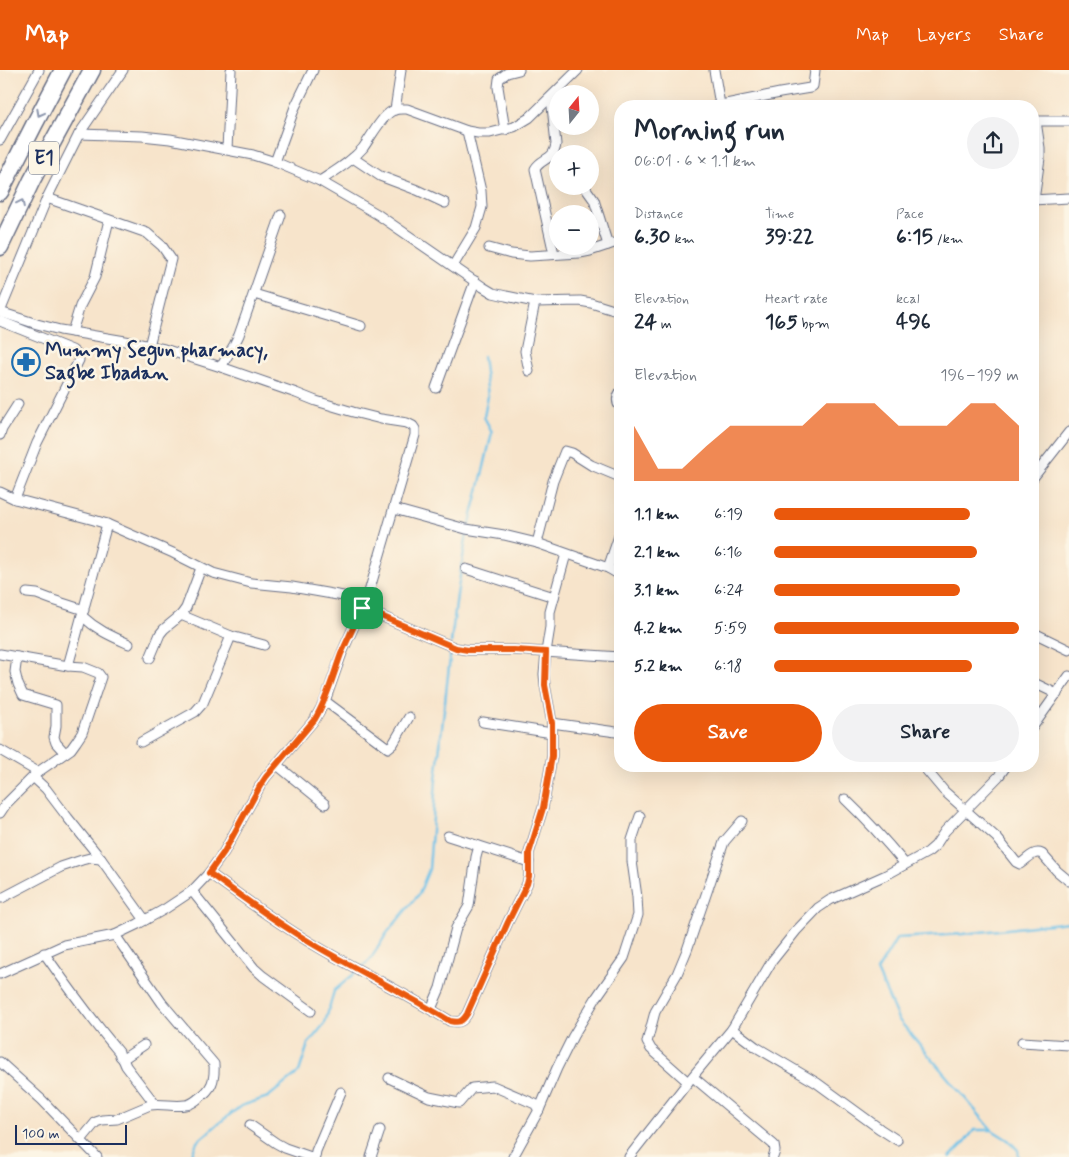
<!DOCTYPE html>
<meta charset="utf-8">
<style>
:root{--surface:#fff;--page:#f2f2f3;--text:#1f2937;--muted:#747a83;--accent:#ea580c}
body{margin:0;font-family:Mynerve,sans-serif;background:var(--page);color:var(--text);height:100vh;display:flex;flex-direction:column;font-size:19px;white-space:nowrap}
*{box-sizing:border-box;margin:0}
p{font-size:16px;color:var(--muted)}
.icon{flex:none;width:28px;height:28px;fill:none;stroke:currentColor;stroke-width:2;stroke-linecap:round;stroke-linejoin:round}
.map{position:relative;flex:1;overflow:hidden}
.sheet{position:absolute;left:614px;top:30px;width:425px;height:672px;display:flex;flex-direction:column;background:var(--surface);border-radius:20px;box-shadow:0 5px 20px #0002}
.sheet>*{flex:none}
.needle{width:32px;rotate:18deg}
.buttons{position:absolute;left:549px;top:15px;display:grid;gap:10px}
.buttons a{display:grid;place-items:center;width:50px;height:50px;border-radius:50%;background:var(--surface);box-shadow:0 5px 20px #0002;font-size:25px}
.scale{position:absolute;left:15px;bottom:12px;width:112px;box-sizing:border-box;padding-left:5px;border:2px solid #1b2f5e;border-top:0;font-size:14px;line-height:18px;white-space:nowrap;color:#1b2f5e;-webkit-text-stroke:4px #fcf5e5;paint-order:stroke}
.pin{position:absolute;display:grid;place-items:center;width:42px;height:42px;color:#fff;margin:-21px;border-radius:10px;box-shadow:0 2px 8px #0006}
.round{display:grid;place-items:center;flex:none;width:52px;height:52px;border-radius:26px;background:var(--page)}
.head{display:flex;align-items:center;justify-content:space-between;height:85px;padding:0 20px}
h1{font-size:28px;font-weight:700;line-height:38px}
.metrics{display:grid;grid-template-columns:repeat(3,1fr);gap:8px;height:85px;padding:5px 20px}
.metrics div{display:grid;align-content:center}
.metrics b{font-size:21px;font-weight:700}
.metrics small{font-size:14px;font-weight:400}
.metrics p{font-size:14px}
.chart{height:140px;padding:10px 20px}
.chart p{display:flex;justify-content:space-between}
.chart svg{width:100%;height:90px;margin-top:5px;fill:var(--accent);opacity:.7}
.primary-button{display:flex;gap:10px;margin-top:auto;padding:10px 20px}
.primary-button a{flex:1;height:58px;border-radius:30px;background:var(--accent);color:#fff;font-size:20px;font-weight:700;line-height:58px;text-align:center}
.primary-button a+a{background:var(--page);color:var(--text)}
ul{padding:0 20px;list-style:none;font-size:16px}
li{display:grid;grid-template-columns:80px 60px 1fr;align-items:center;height:38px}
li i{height:12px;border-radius:6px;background:var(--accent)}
header{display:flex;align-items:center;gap:30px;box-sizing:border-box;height:70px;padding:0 25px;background:var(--accent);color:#fff}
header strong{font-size:24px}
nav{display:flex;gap:28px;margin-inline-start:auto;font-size:18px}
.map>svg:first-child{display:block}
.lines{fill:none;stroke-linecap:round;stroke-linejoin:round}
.stream{stroke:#6bc0e8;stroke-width:2.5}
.minor-casing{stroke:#686e84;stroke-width:11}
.motorway-casing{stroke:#686e84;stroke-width:19}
.minor{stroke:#fff;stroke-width:9}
.motorway{stroke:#fff;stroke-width:16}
.oneway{stroke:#8d97ae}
.route-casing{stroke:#fff;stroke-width:10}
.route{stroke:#ea580c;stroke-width:6}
.labels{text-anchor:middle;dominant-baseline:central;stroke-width:5;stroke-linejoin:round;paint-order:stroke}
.shield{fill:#fcf5e5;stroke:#5e6a86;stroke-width:1}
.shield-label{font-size:19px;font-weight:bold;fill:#1b2f5e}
.poi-label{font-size:20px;font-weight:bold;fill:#1b2f5e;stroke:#fcf5e5;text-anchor:start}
</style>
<header>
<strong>Map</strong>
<nav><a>Map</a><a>Layers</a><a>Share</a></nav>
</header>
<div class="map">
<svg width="1069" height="1087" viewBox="0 0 1069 1087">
<rect width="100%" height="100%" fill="#fcf5e5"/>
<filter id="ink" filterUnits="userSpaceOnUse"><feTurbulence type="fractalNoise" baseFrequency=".02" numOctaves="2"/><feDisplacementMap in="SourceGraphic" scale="10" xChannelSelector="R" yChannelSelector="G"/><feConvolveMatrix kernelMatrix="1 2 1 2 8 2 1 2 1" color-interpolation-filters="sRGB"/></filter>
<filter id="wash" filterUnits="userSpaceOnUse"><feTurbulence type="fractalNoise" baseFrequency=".0096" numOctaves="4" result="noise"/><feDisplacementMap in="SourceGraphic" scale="20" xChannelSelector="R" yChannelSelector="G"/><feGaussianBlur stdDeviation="1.12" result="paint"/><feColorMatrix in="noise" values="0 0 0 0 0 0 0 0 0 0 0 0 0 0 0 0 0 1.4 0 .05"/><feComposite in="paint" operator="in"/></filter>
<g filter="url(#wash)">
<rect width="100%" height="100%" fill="#f7e4cb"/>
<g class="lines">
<g class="stream">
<path d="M469 457 484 397 492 362 484 347 488 326 483 286"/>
<path d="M451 573 457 525 467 462"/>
<path d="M992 1060 898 949 877 901 897 868 963 864 1069 852"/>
<path d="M191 1087 197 1072 219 1053 241 1036 268 1027 299 1002 308 974 325 953 334 921 370 890 387 863 419 824 429 799 436 710 451 579"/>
<path d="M950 1087 965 1072 974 1060H992L1008 1070 1018 1080 1019 1087"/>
</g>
</g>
</g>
<g filter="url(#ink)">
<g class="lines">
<defs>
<g id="minor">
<path d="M714 0 720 35"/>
<path d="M551 27 556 74C554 91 542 87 535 99L554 184"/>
<path d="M716 36 780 23 810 18 813 16 815 0"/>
<path d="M395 40 401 0"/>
<path d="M1033 51H1069"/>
<path d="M505 60 498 17 499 9 507 3 519 0"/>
<path d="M79 64 142 66 170 69 253 85 275 92 320 111 377 144 483 217 493 223 506 226 535 232 580 231 591 233 620 242"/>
<path d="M0 70 39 0"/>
<path d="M227 79 231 0"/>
<path d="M353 88 380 106 417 120 445 133"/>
<path d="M275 92 295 37 313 0"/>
<path d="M320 111C335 101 351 92 363 78 371 67 381 47 392 41 397 38 402 39 407 39L467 61 478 63H490L514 57 529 48 578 0"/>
<path d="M584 116 594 130 608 175"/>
<path d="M47 128 147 163 162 176 171 189 149 276"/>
<path d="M1032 130 1069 128"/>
<path d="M1034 130 1040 88V78L1036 51"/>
<path d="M489 178 511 184 530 186 580 183 590 181 620 171"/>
<path d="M453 196 476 158 482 137 481 121 467 61"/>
<path d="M254 224 361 256"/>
<path d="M0 242 37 254 60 260 131 272 164 279 221 297 296 323 316 331 353 342 381 349 407 353 413 356 415 359V365L369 522 342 583 325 631 315 649 266 707 260 716 224 782 209 803 192 821 165 839 138 854 115 865 64 875 0 904"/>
<path d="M0 242 47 128 79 64 123 0"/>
<path d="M0 251 72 280 78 285 79 290 37 373 15 429"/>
<path d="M72 262 80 236 95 207 109 150"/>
<path d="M221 297 234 275 239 265 281 145"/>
<path d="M529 301 525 281 535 232"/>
<path d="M436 318 475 211"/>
<path d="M620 322C617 327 616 332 620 337"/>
<path d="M0 365 2 359 18 334"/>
<path d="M1032 409 1069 362"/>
<path d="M0 422 15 429 94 450 107 454 173 483 213 503 251 513 292 517 366 530"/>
<path d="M394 439 466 459 504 465 537 473 608 498 620 505"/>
<path d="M537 473 553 411 565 381 572 383 591 395 620 407"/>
<path d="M608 498 620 463"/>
<path d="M466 499 554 527"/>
<path d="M27 523 37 524 53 530 84 540"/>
<path d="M362 538 456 578 468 580H514L620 587"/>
<path d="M181 545 231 566 264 575"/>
<path d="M82 546C97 560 111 566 129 574"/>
<path d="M1032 562 1069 580"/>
<path d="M0 584 68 596 83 597 98 603 101 607 82 663 76 672 71 679 38 702 6 734 0 743"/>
<path d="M17 587 15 602 18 614 23 625 56 635V656L54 667 56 673 65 683"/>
<path d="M150 588 160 564 164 559 181 545 186 538 201 498"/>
<path d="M68 596 107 454"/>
<path d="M1032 612 1057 624"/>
<path d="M325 631 388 678 393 674 409 647"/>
<path d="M483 652 552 663"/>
<path d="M552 653 616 662"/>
<path d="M1032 658 1069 606"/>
<path d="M141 672 195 642 203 633 231 566"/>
<path d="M0 680 38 702"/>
<path d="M277 695 325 734"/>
<path d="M923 696 944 721 997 768 1016 792 1020 794C1027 790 1033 780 1042 784L1057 801 1069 811"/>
<path d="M33 707 46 719 68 748 101 789 145 850"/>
<path d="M845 729C867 750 886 771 905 794"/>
<path d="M448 766 529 792"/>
<path d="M209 803C246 830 283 857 323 880 365 904 409 926 450 951 459 953 462 952 467 944L508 852 527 814 529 806V783L543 738 552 686V653L545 615 544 604 546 582 550 557V542L566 484"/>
<path d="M192 821 254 898 263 906 311 941"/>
<path d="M2 828 61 797 82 790 90 788 101 789"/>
<path d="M44 883C68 917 92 950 119 982L120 986 123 989 144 975"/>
<path d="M431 939 440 918 456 858 469 836 476 787 479 776"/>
<path d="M732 959 756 977 817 1013 880 1059 897 1070"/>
<path d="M1022 972 1069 975"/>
<path d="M123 989 126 996 155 1034"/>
<path d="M0 992 42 1030 97 1087"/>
<path d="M693 1007 774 1075 775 1081 773 1087"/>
<path d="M389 1008 429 1027 459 1033 472 1018 493 1016 535 1034 539 1040"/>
<path d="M688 1012 651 979 647 972 655 942 677 904 687 880 724 772 742 751"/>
<path d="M250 1055 276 1073 285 1078 311 1087"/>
<path d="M81 1070 96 1052 102 1050 117 1049 150 1035C162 1033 174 1037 185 1035 191 1035 195 1031 199 1028 212 1019 215 1010 214 994L162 933 115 865"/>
<path d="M315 1087 316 1081 341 1022"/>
<path d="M371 1087 380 1060"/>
<path d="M513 1087 539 1040 557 998 573 966 596 928 624 888 638 845 637 827 632 791V770L640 746"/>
<path d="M629 1087 688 1012 732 959 772 891 796 861 818 838 830 830 886 805 928 782 935 776 945 761 999 706 1006 696"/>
</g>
<g id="motorway">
<path d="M0 122 34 55 63 0"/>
<path d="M0 177 32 110 92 0"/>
</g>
</defs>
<use href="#minor" class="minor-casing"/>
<use href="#motorway" class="motorway-casing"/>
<use href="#minor" class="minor"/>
<use href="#motorway" class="motorway"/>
</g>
<defs><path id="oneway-chevron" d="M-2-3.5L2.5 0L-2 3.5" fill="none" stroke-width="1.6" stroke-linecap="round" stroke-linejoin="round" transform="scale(1.25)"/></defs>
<g class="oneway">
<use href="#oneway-chevron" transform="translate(40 43) rotate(118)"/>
<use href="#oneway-chevron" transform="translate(21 133) rotate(-64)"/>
</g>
</g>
<g class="lines" filter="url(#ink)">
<defs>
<path id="route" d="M362 538 456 578 468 580H514L546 582 545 615 552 653V686L543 738 529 783V806L527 814 508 852 467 944C462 952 459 953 450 951 409 926 365 904 323 880 283 857 246 830 209 803L224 782 260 716 266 707 315 649C327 629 333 606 341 584 348 569 355 554 362 538Z"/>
</defs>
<use href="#route" class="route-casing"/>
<use href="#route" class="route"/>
</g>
<defs>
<symbol id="pharmacy-ring" viewBox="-11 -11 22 22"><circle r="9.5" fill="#fcf5e5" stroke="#1f6fb2" stroke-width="1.5"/><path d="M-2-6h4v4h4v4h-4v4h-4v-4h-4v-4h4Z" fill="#1f6fb2"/></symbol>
</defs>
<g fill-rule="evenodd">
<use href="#pharmacy-ring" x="10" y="276" width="32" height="32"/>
</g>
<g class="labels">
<rect class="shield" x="29" y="71.5" width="30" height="33" rx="4"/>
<g class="shield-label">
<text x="44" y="88">E1</text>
</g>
<g class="poi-label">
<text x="45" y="280">Mummy Segun pharmacy,<tspan x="45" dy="23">Sagbe Ibadan</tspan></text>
</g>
</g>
</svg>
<div class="buttons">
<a><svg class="needle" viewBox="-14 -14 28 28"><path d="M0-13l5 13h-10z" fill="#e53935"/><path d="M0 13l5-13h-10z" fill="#747a83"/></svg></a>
<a>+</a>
<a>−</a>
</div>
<div class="scale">100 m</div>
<div class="pin" style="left:362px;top:538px;background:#1e9e55"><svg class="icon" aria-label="arrive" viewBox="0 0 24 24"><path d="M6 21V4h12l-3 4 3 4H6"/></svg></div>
<section class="sheet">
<div class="head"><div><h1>Morning run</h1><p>06:01 · 6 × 1.1 km</p></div><a class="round"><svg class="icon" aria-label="share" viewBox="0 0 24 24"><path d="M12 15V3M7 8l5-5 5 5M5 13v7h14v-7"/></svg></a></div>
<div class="metrics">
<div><p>Distance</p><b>6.30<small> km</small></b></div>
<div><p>Time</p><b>39:22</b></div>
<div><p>Pace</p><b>6:15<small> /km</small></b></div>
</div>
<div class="metrics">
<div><p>Elevation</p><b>24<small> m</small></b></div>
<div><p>Heart rate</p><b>165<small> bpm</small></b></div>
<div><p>kcal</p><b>496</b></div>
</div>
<div class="chart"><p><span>Elevation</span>196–199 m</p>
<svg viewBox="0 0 160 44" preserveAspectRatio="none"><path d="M0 44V17L10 38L20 38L30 27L40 17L50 17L60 17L70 17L80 6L90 6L100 6L110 17L120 17L130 17L140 6L150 6L160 17V44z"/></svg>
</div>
<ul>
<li><b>1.1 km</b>6:19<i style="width:80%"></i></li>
<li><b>2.1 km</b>6:16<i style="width:83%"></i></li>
<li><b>3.1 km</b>6:24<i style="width:76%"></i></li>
<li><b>4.2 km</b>5:59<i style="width:100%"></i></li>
<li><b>5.2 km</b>6:18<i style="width:81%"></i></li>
</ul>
<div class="primary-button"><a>Save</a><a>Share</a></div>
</section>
</div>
